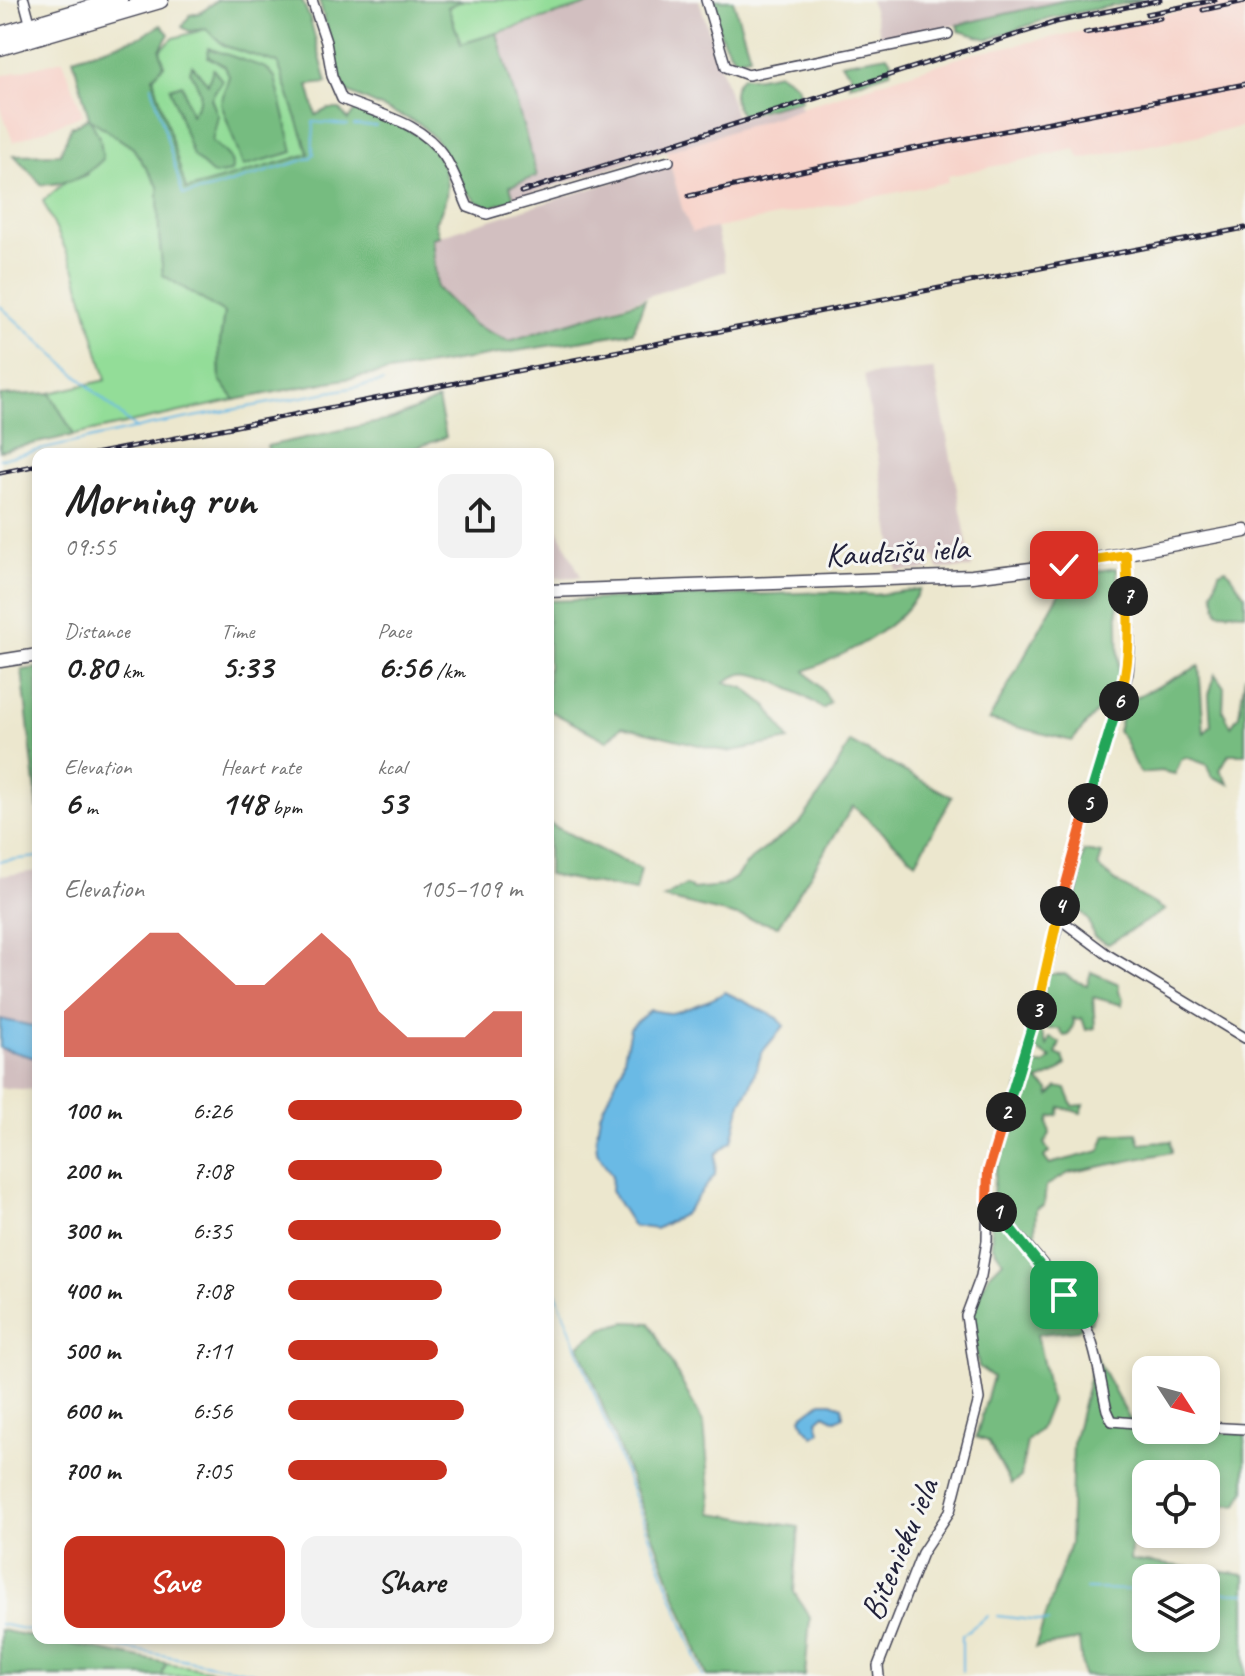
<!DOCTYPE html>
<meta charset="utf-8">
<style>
:root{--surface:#fff;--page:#f2f2f2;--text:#222;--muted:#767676;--accent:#c8321e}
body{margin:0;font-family:Caveat,sans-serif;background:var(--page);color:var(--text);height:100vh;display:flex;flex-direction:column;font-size:30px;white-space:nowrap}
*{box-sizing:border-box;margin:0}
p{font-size:26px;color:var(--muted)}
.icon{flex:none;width:44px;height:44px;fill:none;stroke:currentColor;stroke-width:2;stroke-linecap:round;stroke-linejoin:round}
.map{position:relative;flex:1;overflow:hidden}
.side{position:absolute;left:32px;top:448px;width:522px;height:1196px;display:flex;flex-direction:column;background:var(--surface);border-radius:16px;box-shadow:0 4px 12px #0003}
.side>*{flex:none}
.needle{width:52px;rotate:126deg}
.controls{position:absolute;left:1132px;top:1356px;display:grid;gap:16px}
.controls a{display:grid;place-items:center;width:88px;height:88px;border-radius:16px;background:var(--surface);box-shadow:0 4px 12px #0003;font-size:40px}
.pin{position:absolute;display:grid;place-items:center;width:68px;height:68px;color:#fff;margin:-34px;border-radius:16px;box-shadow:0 4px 12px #0006}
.km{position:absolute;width:40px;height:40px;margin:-20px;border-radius:50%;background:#222;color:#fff;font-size:22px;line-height:40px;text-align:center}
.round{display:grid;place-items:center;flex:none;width:84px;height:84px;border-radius:16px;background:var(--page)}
.head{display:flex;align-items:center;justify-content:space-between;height:136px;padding:0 32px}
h1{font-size:44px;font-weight:800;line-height:60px}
.stats{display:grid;grid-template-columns:repeat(3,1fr);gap:12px;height:136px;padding:8px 32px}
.stats div{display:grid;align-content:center}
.stats b{font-size:34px;font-weight:800}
.stats small{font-size:22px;font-weight:400}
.stats p{font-size:22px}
.chart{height:224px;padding:16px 32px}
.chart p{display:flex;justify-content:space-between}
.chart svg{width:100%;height:144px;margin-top:8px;fill:var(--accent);opacity:.7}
.primary-button{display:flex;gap:16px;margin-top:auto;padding:16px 32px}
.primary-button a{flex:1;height:92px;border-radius:16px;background:var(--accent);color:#fff;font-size:32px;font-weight:800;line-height:92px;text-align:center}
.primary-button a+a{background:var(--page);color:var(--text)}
ul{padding:0 32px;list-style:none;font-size:26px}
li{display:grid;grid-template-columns:128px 96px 1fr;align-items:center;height:60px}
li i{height:20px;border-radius:10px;background:var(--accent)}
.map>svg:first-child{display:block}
.built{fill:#f7d1c8}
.industrial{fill:#d2bfc0}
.green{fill:#93dd98;stroke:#5a806a;stroke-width:2}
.forest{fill:#76bc80;stroke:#4c6f5e;stroke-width:2;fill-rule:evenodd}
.water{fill:#6abae5;stroke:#466e90;stroke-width:2}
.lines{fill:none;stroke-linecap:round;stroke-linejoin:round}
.stream{stroke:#6abae5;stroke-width:2}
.street-casing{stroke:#404051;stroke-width:12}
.secondary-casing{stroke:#404051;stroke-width:15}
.highway-casing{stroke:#404051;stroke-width:19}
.street{stroke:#fff;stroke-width:9}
.secondary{stroke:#fff;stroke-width:12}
.highway{stroke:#fff;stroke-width:16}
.rail-casing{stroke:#22223b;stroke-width:5}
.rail{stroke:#f6f6f2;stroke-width:2;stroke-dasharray:6;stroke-linecap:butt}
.split-1-casing{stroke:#fff;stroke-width:16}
.split-2-casing{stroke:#fff;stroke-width:16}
.split-3-casing{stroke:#fff;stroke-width:16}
.split-4-casing{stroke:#fff;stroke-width:16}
.split-5-casing{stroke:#fff;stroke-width:16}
.split-6-casing{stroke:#fff;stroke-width:16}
.split-7-casing{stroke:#fff;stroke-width:16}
.split-8-casing{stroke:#fff;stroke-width:16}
.split-1{stroke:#22a559;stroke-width:10}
.split-2{stroke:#f0652b;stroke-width:10}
.split-3{stroke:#22a559;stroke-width:10}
.split-4{stroke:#f5b400;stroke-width:10}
.split-5{stroke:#f0652b;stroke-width:10}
.split-6{stroke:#22a559;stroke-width:10}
.split-7{stroke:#f5b400;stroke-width:10}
.split-8{stroke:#f5b400;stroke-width:10}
.labels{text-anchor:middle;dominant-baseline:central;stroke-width:6;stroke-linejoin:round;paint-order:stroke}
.street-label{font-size:34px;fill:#22223b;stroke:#f6f6f2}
</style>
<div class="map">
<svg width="1245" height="1676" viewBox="0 0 1245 1676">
<rect width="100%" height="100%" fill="#f6f6f2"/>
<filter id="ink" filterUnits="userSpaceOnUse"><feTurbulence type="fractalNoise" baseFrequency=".0125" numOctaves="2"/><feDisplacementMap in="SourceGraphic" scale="16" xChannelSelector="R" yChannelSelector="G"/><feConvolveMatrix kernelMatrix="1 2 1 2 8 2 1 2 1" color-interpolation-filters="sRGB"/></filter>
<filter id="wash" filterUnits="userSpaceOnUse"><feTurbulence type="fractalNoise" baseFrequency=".006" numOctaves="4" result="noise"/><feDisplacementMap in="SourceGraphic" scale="32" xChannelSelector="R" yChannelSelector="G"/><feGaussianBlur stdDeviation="1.8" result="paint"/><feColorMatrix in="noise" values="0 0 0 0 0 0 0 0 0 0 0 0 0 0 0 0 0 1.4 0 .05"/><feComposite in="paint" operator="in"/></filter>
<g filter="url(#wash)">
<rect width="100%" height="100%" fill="#ece7ce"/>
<g class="built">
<path d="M1234 0H1245V126L1081 159 1075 149 948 176V182L692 233 682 208 666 150 971 54Z"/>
<path d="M63 60 83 115 13 142 0 106V76Z"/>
</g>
<g class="industrial">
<path d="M602 0H699L737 119 798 101 801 109 514 199 510 186 537 176 497 33Z"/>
<path d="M870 0H1066L882 42Z"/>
<path d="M670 164 682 208 692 232 716 228 726 271 508 341 474 325 437 288 432 238Z"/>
<path d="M934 369 972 568 938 569 935 556 929 558 931 570 897 571 864 375Z"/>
<path d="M548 509 581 577 548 578Z"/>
<path d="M38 871V1090L0 1088V876Z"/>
</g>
<g class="green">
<path d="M463 0H600V1L461 44 448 7Z"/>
<path d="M206 29 225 46 278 63 310 154 186 190 153 76 164 65 160 50 174 38Z"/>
<path d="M89 118 133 148 158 186 159 234 163 275 224 313 219 349 220 380 235 400 74 435 50 393 106 380 75 270 43 201 64 183 87 175 100 139Z"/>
<path d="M166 1663 243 1676H162Z"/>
</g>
<g class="forest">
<path d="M217 0H302L310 19 327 83 308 85 316 115 328 109H340L348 120 355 110C374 117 398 122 415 134 447 155 457 190 435 222L439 236 432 238 437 288 474 325 509 341 645 299 633 332 328 382 235 400 220 380 219 349 224 313 163 275 159 234 158 186 133 148 90 119 100 139 103 159C83 179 71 183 42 185L14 155 60 154 71 127 89 118 73 58 140 37 161 25 169 34 160 50 164 65 153 77 186 190 309 154 278 63 225 46 206 29 189 31 182 27 190 15 202 12Z"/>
<path d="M319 0H463L448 7 461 44 497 33 537 176 510 186 514 199 491 207 477 202 465 190 438 142 420 124 347 92 334 63 335 56Z"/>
<path d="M710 0H733L750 56 736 59C722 46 715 19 710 0Z"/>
<path d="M1066 0H1144L1049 18 993 38 987 39 959 31 957 25Z"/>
<path d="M208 48 266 68 275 77 293 152 243 166 221 103 229 76 225 66 208 57Z"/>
<path d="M887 55 892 63 890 72 849 85 851 74 841 63Z"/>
<path d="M192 65 208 84 213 69 222 80 211 98 218 116 212 141C221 150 236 157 231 172L214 175 193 156 170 88 182 84 191 115C206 96 201 90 190 72Z"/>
<path d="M779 73 797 85 801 100 742 115C731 103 731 87 743 76L754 78Z"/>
<path d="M50 393 74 435 0 451V396Z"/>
<path d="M438 400 446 437 399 454H270L267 446 393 419Z"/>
<path d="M1117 568 1119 686 1072 741 989 720 1070 575Z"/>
<path d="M1226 569 1245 595V613L1218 612 1213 592 1219 572Z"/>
<path d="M920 589C899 630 846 654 805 671L824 692 830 703 823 709C808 697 759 670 742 674 736 675 730 679 725 682L744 688 767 706 789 740 727 752 622 726 607 741 548 710V601L833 592 874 595Z"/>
<path d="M1199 666 1204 733 1211 725 1209 695 1215 674 1224 687 1223 711 1231 726 1239 715 1245 675V754H1229L1220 770 1229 784 1211 776 1208 765 1186 757 1181 760 1175 774 1161 771 1141 773C1128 760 1130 742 1118 731L1126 702Z"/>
<path d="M38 668V810L22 670Z"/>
<path d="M850 742 952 797 916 862 853 806 778 926 663 898 686 885 693 889 722 886 735 878 751 859 800 823 828 783Z"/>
<path d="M548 823 612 856 641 869 636 891 548 875Z"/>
<path d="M1084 851 1102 854 1098 867 1119 884 1165 910 1108 944 1094 937 1089 921 1077 907V877Z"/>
<path d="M1091 972 1119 984V992L1123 999 1122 1005 1093 997 1095 1028 1086 1030 1082 1018 1077 1020 1073 1018 1074 1023 1069 1035 1064 1036 1059 1029H1044L1039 1025 1047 1046 1050 1037 1060 1043 1056 1054 1063 1057 1066 1065 1055 1074 1038 1081 1049 1090 1050 1096 1057 1087 1066 1089 1073 1106 1084 1105 1081 1113 1060 1107 1058 1115 1050 1117 1048 1123 1050 1134 1044 1143 1049 1152 1044 1157 1049 1164 1100 1151 1106 1135 1137 1133 1140 1144 1171 1141 1172 1152 1069 1173 1046 1186 1044 1205 1036 1209 1035 1238 1095 1310 1091 1322 1077 1330 1037 1334 1051 1401 1040 1429 1027 1441 1021 1477 1011 1484 988 1441 976 1437 993 1377 979 1367 969 1317 988 1276 1003 1261 992 1245 991 1219 995 1172 1010 1135 1032 1117 1017 1093 1025 1065 1044 1064 1051 1058 1034 1049 1035 1020 1047 974H1065L1073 980 1087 985Z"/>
<path d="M626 1322 650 1323 704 1424 712 1513 799 1527 794 1592 810 1618 805 1676H707L579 1345 604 1328Z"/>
<path d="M1095 1355 1130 1420 1146 1423V1430L1245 1433V1490L1238 1505 1206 1504V1474H1146V1501H1135L1130 1560 1245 1575V1676H1083L1079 1640 1035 1648 1070 1544 1073 1443ZM1146 1578H1206V1638H1146Z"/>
<path d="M0 1630 166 1663 162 1676H0Z"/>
</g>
<g class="water">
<path d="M725 992 778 1018 784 1026 762 1052 750 1087 741 1103 732 1141 716 1154 715 1175 684 1214 656 1229 633 1226 611 1191 612 1176 597 1152 596 1139 600 1114 622 1068 630 1028 650 1010C657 1011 664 1013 670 1013 678 1013 720 997 725 992Z"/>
<path d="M0 1019 38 1027V1059L0 1048Z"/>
<path d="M821 1402H832L842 1406 843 1416 836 1420 824 1414 817 1420 820 1432 813 1436 804 1426 801 1417Z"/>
</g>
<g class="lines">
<g class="stream">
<path d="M152 86 183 195 211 189 310 158 314 154C310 142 316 133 313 122L348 125"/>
<path d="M354 125 376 126"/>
<path d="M0 306 136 429"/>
<path d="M0 459 151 425 383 382"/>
<path d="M0 861 38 857"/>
<path d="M548 1272 703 1676"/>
<path d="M1086 1589 1146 1590"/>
<path d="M1206 1592 1245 1593"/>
<path d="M997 1616 1048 1622"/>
<path d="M0 1624 38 1632"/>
<path d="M71 1638 272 1676"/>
<path d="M962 1671V1635L988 1616"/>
</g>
</g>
</g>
<g filter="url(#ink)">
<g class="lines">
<defs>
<g id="street">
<path d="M24 0 31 26"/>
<path d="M312 0 326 42 332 76 342 99C379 115 420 121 444 156 454 171 461 191 468 207L487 214 669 161"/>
<path d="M706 0 726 67 748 75 948 34"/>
<path d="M1057 917 1108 955 1245 1038"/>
<path d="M987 1201C1019 1236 1069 1290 1088 1332 1098 1355 1101 1386 1107 1410L1112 1421 1146 1424"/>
<path d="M1206 1427 1245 1429"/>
<path d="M879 1676 878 1666 922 1553 950 1511 979 1399 966 1316 981 1276 987 1241 988 1172 1037 1009 1085 814 1128 673 1130 646 1126 555"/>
</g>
<g id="secondary">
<path d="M548 591 972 576 1064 565 1245 531"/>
<path d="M0 661 38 655"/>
</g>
<g id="highway">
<path d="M0 35 119 0"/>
<path d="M0 47 160 0"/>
</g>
</defs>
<use href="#street" class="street-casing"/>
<use href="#secondary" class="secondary-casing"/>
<use href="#highway" class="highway-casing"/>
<use href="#street" class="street"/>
<use href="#secondary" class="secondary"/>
<use href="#highway" class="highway"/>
<defs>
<g id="rail">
<path d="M1203 10 1245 1"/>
<path d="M1147 14 1215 0"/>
<path d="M1085 33 1160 18"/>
<path d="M521 192 1056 22 1160 0"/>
<path d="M689 196 824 166 1245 84"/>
<path d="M94 454 1245 228"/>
<path d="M0 473 38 465"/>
</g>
</defs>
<use href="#rail" class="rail-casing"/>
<use href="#rail" class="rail"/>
</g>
</g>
<g class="lines" filter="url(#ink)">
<defs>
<path id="split-1" d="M997 1212 1064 1295"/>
<path id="split-2" d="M997 1212 987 1201 988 1172 1006 1112"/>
<path id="split-3" d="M1006 1112 1037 1010"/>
<path id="split-4" d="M1037 1010 1060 906"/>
<path id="split-5" d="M1060 906 1088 803"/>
<path id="split-6" d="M1088 803 1119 701"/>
<path id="split-7" d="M1119 701C1130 665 1129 633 1128 596"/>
<path id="split-8" d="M1064 565 1126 555 1128 596"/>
</defs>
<use href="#split-1" class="split-1-casing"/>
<use href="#split-2" class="split-2-casing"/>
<use href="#split-3" class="split-3-casing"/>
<use href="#split-4" class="split-4-casing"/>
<use href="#split-5" class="split-5-casing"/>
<use href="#split-6" class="split-6-casing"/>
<use href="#split-7" class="split-7-casing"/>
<use href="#split-8" class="split-8-casing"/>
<use href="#split-1" class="split-1"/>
<use href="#split-2" class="split-2"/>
<use href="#split-3" class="split-3"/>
<use href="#split-4" class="split-4"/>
<use href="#split-5" class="split-5"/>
<use href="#split-6" class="split-6"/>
<use href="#split-7" class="split-7"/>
<use href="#split-8" class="split-8"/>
</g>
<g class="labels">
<g class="street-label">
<text transform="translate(897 551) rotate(-3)">Kaudzīšu iela</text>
<text transform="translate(899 1549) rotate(-67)">Bitenieku iela</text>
</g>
</g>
</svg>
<div class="controls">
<a><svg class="needle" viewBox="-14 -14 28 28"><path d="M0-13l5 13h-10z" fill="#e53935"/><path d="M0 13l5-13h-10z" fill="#767676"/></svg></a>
<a><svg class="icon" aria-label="locate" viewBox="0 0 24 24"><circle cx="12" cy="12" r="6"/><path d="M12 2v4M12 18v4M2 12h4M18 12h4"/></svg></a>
<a><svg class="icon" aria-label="layers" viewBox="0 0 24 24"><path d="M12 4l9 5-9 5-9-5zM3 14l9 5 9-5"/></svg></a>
</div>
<div class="pin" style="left:1064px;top:1295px;background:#1e9e55"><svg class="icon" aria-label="arrive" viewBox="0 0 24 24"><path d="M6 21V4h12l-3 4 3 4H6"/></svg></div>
<div class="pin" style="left:1064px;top:565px;background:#d93025"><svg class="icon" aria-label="check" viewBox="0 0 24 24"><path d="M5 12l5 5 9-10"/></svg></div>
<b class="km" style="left:997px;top:1212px">1</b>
<b class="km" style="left:1006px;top:1112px">2</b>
<b class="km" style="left:1037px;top:1010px">3</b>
<b class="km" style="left:1060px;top:906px">4</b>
<b class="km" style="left:1088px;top:803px">5</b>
<b class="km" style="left:1119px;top:701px">6</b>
<b class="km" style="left:1128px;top:596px">7</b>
<section class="side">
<div class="head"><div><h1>Morning run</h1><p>09:55</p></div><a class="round"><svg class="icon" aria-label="share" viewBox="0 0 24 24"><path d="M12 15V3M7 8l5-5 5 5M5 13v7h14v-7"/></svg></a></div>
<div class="stats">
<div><p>Distance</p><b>0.80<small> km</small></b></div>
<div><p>Time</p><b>5:33</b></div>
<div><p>Pace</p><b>6:56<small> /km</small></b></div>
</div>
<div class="stats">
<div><p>Elevation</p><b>6<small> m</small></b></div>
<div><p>Heart rate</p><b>148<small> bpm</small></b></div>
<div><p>kcal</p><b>53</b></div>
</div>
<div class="chart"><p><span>Elevation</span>105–109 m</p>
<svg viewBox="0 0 160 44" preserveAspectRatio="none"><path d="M0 44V30L10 22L20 14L30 6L40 6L50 14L60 22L70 22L80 14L90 6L100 14L110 30L120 38L130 38L140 38L150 30L160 30V44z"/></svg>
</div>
<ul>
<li><b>100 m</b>6:26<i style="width:100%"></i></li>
<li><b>200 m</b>7:08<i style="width:66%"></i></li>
<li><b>300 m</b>6:35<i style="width:91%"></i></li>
<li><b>400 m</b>7:08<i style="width:66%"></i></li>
<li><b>500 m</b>7:11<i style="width:64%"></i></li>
<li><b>600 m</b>6:56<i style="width:75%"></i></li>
<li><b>700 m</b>7:05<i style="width:68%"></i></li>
</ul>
<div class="primary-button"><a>Save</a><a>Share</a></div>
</section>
</div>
